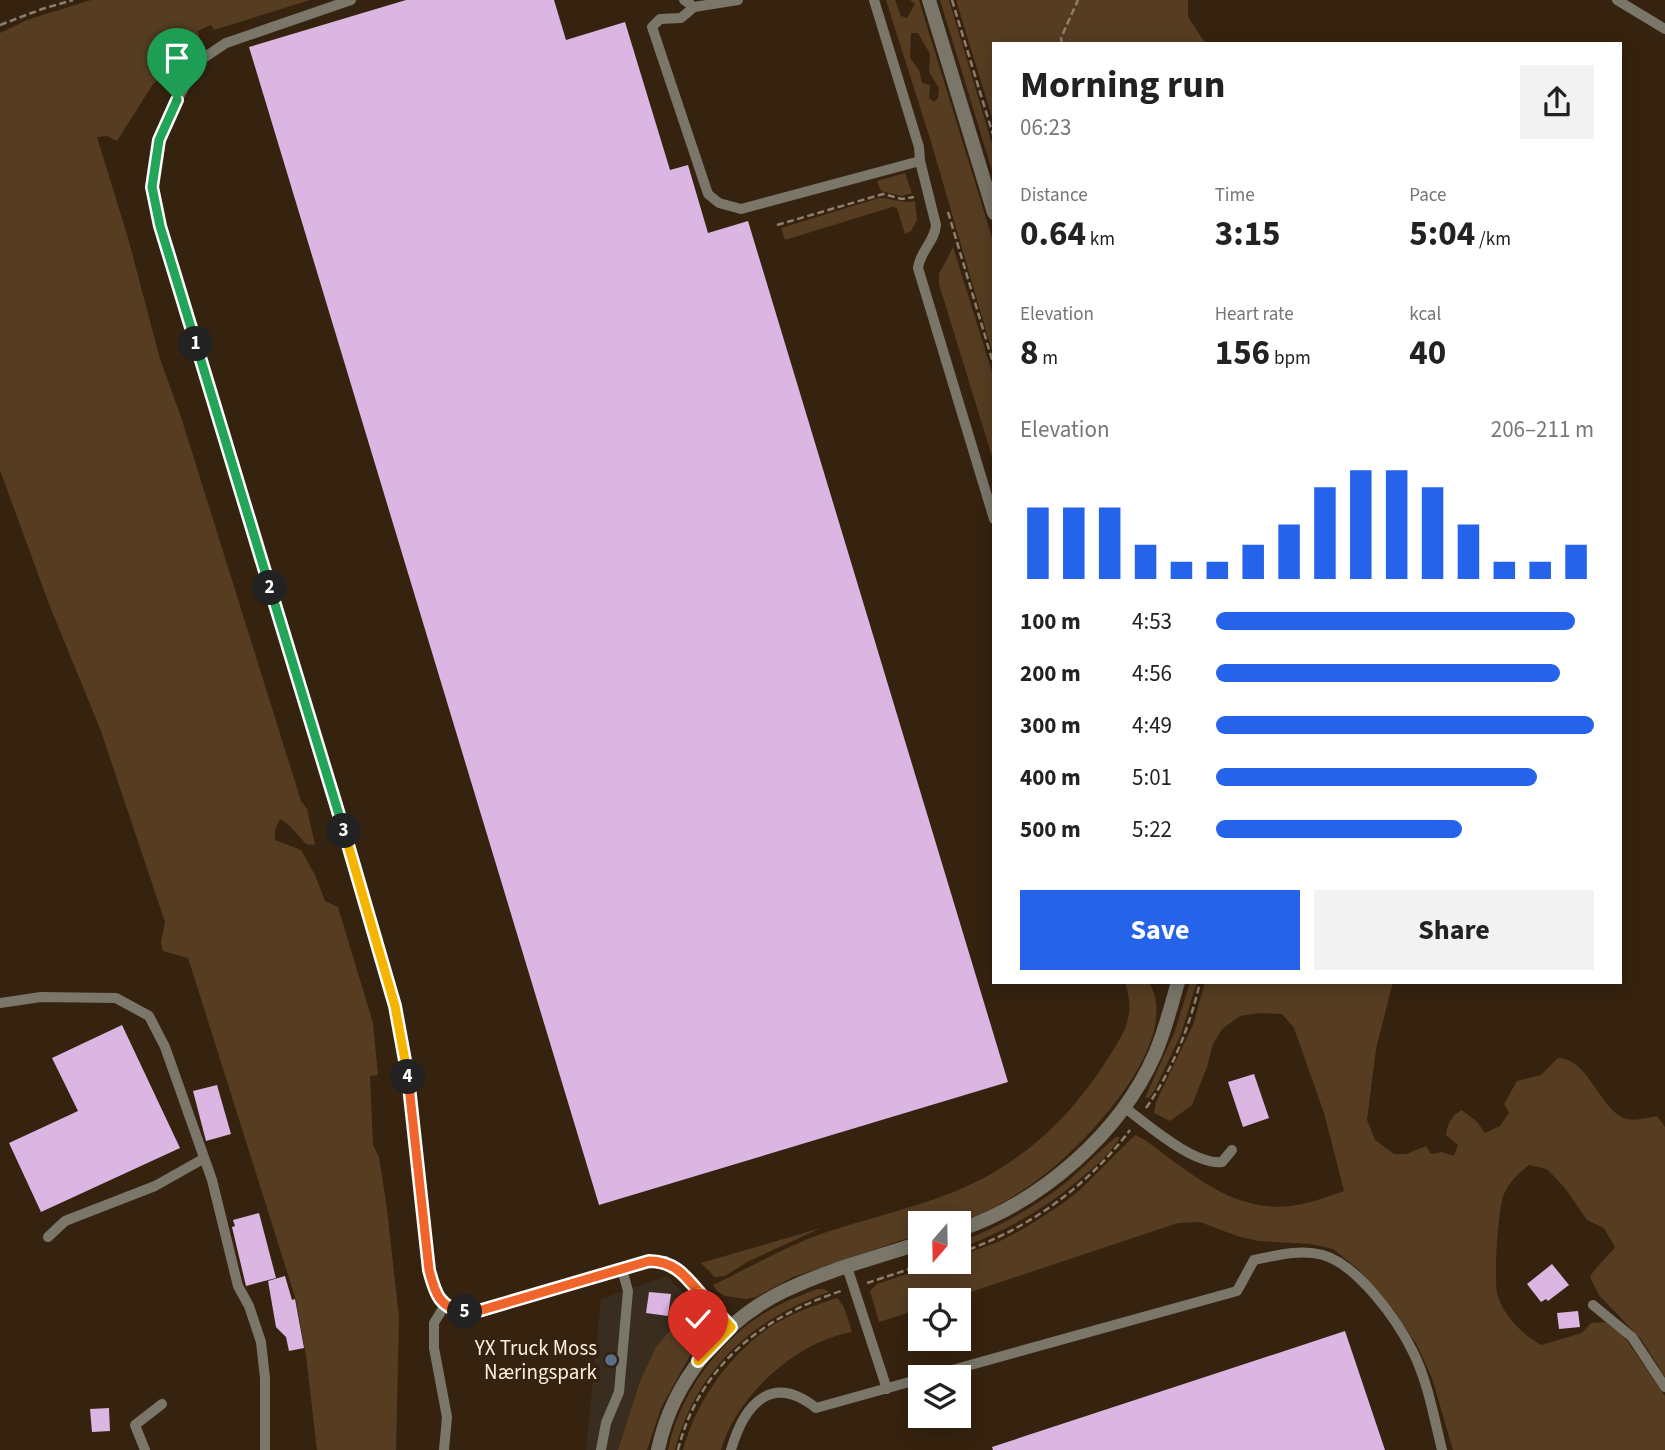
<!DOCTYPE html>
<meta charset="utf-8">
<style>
:root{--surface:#fff;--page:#f2f2f2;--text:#222;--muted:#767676;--accent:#2563eb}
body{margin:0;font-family:"Source Sans 3",sans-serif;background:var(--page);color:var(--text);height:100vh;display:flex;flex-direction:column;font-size:26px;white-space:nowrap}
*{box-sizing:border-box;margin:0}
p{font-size:23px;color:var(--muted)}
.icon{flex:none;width:38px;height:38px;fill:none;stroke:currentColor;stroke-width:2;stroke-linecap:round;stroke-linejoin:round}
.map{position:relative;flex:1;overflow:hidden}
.sheet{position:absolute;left:992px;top:42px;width:630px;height:942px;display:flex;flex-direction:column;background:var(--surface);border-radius:0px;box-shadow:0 4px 18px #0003}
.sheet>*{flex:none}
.needle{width:46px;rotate:200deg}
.tools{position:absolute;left:908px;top:1211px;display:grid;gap:14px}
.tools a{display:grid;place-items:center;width:63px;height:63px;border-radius:0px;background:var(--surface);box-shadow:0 4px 18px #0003;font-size:35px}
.pin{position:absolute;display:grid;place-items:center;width:60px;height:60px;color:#fff;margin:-72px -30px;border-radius:50% 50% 50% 0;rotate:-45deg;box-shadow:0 0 7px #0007}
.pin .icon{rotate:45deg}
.km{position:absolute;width:35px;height:35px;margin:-18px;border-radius:50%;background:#222;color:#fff;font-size:19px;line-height:35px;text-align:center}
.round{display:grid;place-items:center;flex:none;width:74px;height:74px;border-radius:0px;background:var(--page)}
.summary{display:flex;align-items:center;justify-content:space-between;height:119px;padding:0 28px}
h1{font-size:38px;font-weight:700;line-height:52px}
.figures{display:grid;grid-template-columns:repeat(3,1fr);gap:10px;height:119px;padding:7px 28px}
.figures div{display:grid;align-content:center}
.figures b{font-size:35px;font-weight:700}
.figures small{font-size:19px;font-weight:400}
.figures p{font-size:19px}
.chart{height:196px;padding:14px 28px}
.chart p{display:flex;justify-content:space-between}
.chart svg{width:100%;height:126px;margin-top:7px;stroke:var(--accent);stroke-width:6}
.primary-button{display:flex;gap:14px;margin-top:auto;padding:14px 28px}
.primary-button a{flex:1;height:80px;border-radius:0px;background:var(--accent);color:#fff;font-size:28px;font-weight:700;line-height:80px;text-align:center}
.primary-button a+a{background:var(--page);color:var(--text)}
ul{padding:0 28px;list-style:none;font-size:23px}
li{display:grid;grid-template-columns:112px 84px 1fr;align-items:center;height:52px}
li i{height:18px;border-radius:9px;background:var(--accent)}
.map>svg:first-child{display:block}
.commercial{fill:#382d1e}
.green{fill:#563d22;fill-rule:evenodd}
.building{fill:#dbb6e2}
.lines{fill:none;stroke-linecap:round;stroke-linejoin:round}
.path{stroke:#8f7e6e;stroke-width:2.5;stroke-dasharray:7 3.5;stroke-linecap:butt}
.lane{stroke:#7a776a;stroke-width:10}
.street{stroke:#7a776a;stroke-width:14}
.split-1-casing{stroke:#fff;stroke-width:14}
.split-2-casing{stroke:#fff;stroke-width:14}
.split-3-casing{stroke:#fff;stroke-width:14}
.split-4-casing{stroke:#fff;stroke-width:14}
.split-5-casing{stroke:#fff;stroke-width:14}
.split-6-casing{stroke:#fff;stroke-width:14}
.split-7-casing{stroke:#fff;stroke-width:14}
.split-1{stroke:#22a559;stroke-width:9}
.split-2{stroke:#22a559;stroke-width:9}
.split-3{stroke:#22a559;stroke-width:9}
.split-4{stroke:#f5b400;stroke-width:9}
.split-5{stroke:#f0652b;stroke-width:9}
.split-6{stroke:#f0652b;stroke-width:9}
.split-7{stroke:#f5b400;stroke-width:9}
.service-dot{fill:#5c6f8a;stroke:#36230f;stroke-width:2.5}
.labels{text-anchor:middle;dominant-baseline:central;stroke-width:7;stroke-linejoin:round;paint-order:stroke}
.poi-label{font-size:21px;fill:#faede1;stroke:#36230f;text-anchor:end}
</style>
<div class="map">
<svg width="1665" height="1450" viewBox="0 0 1665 1450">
<rect width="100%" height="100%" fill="#36230f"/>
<path class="commercial" d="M667 1276 693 1303 656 1347 640 1381 618 1450H586L601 1299Z"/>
<g class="green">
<path d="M91 0H310L214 30 211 25 198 31 200 39 153 84 117 141 107 136 97 137 128 238 160 359 181 417 301 801 307 809 315 845 306 844 290 826 280 819 275 830V840L301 850 315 875 325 901 338 907 373 1023 378 1075 370 1076 373 1145 379 1157 387 1209 399 1317 396 1450H317L306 1356 296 1300 191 967 188 958 163 951 161 942 165 922 101 731 49 604 0 470V33L27 20Z"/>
<path d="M886 0H895L901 16 907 18 915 4 910 0H919L994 244V358L932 145ZM911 33H918L930 54 929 72 939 88 938 98 934 102 929 98 930 85 922 83 919 70 910 58Z"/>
<path d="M940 0H949L994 150V177Z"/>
<path d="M956 0H1188V17L1206 44H994V124Z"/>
<path d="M905 173 912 193 902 196 881 191 877 181Z"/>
<path d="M879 198C892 198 901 204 915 201L917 220 911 231 905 234 897 208 892 207 785 240 781 228Z"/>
<path d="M953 247 994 378V463L939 284V274Z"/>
<path d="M1125 982H1149C1182 1039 1096 1131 1055 1166 1029 1188 987 1216 953 1223 943 1225 931 1223 920 1223V1234L793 1277 756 1297 746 1299 725 1296 717 1291 713 1285C749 1268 786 1246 824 1233 866 1219 910 1209 951 1193 1018 1167 1069 1120 1107 1060 1125 1031 1136 1017 1125 982Z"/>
<path d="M1190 982H1197L1181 1034 1155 1089 1150 1097 1145 1098 1175 1031Z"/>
<path d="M1205 982H1393L1376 1049 1367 1120 1375 1140 1394 1154H1406L1426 1146 1431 1154 1442 1152 1454 1156 1458 1145 1446 1135C1447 1124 1453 1114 1462 1110L1477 1122 1485 1133 1500 1126 1509 1113 1504 1104 1517 1081 1541 1075 1558 1058C1588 1058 1599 1108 1624 1118 1633 1122 1647 1118 1657 1116L1665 1127V1377L1641 1339 1599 1295 1590 1277C1597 1265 1607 1258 1615 1247L1604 1228 1587 1220 1565 1188 1547 1169 1529 1165C1519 1173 1510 1181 1504 1194 1498 1207 1493 1283 1498 1297 1505 1317 1523 1335 1541 1345L1582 1333 1591 1323 1606 1322 1623 1335 1665 1396V1450H1453L1432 1378 1417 1345 1393 1309 1357 1268 1333 1249 1311 1244 1258 1241 1237 1236 1200 1222 1178 1223 947 1300H920V1309L879 1322 870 1291 877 1284 943 1262H959V1256L998 1242 1025 1228 1062 1204 1080 1190 1135 1135 1145 1140C1192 1174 1238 1218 1302 1204 1316 1201 1330 1196 1344 1191L1324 1113 1294 1028 1282 1014 1260 1013 1240 1016 1222 1029 1213 1044 1207 1067 1192 1105 1170 1121 1154 1113 1156 1102 1193 1025Z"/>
<path d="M1116 1137H1120C1112 1151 1099 1163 1087 1173 1046 1209 1009 1229 959 1249V1242C998 1228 1035 1207 1068 1181 1084 1167 1099 1151 1116 1137Z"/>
<path d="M821 1228 747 1262 725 1276 715 1277 701 1263Z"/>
<path d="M817 1289H824L829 1292C752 1319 696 1370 675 1450H668C680 1390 726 1330 781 1304 793 1298 805 1294 817 1289Z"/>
<path d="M837 1298 844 1307 852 1332C797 1341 736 1396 721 1450H683C696 1403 725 1361 763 1332 784 1316 812 1306 837 1298Z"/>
<path d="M693 1303 697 1310 700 1328 698 1341 661 1408 647 1450H618L640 1381 656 1347Z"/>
</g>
<g class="building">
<path d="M406 0H554L566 40 625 22 670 170 688 165 708 233 748 221 1008 1082 599 1205 249 47Z"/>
<path d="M122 1025 180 1148 41 1212 9 1143 78 1111 52 1058Z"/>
<path d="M1254 1074 1269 1118 1243 1127 1228 1082Z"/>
<path d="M217 1085 231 1134 206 1141 193 1091Z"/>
<path d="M259 1213 276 1278 246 1286 232 1227 235 1226 233 1220Z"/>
<path d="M1552 1264 1569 1285 1548 1301 1546 1299 1541 1302 1527 1284Z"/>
<path d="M285 1276 292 1300 295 1299 304 1348 289 1351 286 1337 276 1327 268 1281Z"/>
<path d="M649 1292 671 1294 668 1316 646 1313Z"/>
<path d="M1578 1311 1580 1327 1559 1329 1557 1313Z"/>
<path d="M1345 1331 1385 1450H993L992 1447Z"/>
<path d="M109 1408 110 1431 92 1432 90 1409Z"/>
</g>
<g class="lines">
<g class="path">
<path d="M952 0 994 138"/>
<path d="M0 25 42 9 73 0"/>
<path d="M1062 44 1061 38 1078 0"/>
<path d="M948 212 994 366"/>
<path d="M777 225 883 194 902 199 914 197"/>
<path d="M1146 1108C1172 1071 1190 1026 1200 982"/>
<path d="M959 1253C1027 1230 1087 1187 1130 1130"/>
<path d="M867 1283 931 1262"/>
<path d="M678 1450C699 1366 762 1317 841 1291"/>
</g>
<g class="lane">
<path d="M351 0 226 43 199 61 177 100 159 140 152 187 160 226 395 1007 407 1067 429 1270C437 1299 443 1312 475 1313L649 1261H665L683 1272 731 1327"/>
<path d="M684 0 694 7 738 0"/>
<path d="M874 0 919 147 920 161 936 225C935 241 920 251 918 268L994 519"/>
<path d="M1617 0 1665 29"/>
<path d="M694 7 681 18 660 19 652 27 708 194 719 203 741 209 920 161"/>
<path d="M0 1003 41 997 116 998 149 1016 165 1047 212 1180 238 1286 249 1306 261 1342 265 1378V1450"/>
<path d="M1124 1107C1147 1124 1193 1165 1222 1162L1232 1150"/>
<path d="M48 1237 65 1221 155 1186 203 1159"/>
<path d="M847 1267 887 1389"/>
<path d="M1593 1305 1632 1337 1665 1387"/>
<path d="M927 1377 1237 1291 1254 1260C1278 1255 1300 1249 1323 1255 1358 1265 1398 1321 1413 1352 1428 1382 1434 1418 1442 1450"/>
<path d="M145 1450 135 1425 162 1404"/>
<path d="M444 1450 447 1417 434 1348V1323L445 1305"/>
<path d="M601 1450 606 1423 619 1392 628 1291 622 1269"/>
<path d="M731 1450C744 1405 771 1372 816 1408L920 1379"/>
</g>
<g class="street">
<path d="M929 0 994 213"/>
<path d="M959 1230C1041 1202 1120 1134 1155 1054 1165 1031 1171 1006 1178 982"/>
<path d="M658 1450C672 1382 722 1321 784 1291 827 1270 875 1258 920 1243"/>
</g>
</g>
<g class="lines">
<defs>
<path id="split-1" d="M177 100 159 140 152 187 160 226 196 344"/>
<path id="split-2" d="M196 344 270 588"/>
<path id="split-3" d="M270 588 344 831"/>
<path id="split-4" d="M344 831 395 1006 408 1077"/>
<path id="split-5" d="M408 1077 429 1270C435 1293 439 1308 465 1312"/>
<path id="split-6" d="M465 1312H475L649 1261C673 1261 684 1274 699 1292"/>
<path id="split-7" d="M698 1361 731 1327 699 1292"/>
</defs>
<use href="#split-1" class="split-1-casing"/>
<use href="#split-2" class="split-2-casing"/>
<use href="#split-3" class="split-3-casing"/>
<use href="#split-4" class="split-4-casing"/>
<use href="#split-5" class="split-5-casing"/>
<use href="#split-6" class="split-6-casing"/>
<use href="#split-7" class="split-7-casing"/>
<use href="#split-1" class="split-1"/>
<use href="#split-2" class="split-2"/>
<use href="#split-3" class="split-3"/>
<use href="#split-4" class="split-4"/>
<use href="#split-5" class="split-5"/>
<use href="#split-6" class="split-6"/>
<use href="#split-7" class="split-7"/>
</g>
<circle class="service-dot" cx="611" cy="1360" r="7"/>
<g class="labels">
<g class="poi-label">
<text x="597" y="1348">YX Truck Moss<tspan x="597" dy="24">Næringspark</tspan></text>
</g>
</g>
</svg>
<div class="tools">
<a><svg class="needle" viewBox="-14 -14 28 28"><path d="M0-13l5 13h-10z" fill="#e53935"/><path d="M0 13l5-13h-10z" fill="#767676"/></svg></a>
<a><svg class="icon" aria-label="locate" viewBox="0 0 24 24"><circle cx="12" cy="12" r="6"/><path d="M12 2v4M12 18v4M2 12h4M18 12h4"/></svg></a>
<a><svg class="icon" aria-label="layers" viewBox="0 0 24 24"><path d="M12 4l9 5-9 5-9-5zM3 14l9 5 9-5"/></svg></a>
</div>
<div class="pin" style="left:177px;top:100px;background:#1e9e55"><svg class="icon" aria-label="arrive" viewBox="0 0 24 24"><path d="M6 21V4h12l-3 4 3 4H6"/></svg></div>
<div class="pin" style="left:698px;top:1361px;background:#d93025"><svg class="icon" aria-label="check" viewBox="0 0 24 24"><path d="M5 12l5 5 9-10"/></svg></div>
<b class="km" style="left:196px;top:344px">1</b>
<b class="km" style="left:270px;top:588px">2</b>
<b class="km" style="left:344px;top:831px">3</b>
<b class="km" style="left:408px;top:1077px">4</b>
<b class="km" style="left:465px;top:1312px">5</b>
<section class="sheet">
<div class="summary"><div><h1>Morning run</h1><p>06:23</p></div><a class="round"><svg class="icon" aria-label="share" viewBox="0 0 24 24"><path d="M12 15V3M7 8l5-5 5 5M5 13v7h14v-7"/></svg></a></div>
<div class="figures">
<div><p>Distance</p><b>0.64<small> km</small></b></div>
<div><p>Time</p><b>3:15</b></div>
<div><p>Pace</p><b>5:04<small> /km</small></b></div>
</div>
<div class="figures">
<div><p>Elevation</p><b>8<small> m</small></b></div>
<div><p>Heart rate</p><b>156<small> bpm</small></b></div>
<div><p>kcal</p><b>40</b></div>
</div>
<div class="chart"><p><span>Elevation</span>206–211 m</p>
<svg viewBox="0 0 160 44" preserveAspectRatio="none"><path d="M5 44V19M15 44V19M25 44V19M35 44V32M45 44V38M55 44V38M65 44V32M75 44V25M85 44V12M95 44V6M105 44V6M115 44V12M125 44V25M135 44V38M145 44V38M155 44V32"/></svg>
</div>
<ul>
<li><b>100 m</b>4:53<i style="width:95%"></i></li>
<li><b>200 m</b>4:56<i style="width:91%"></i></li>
<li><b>300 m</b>4:49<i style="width:100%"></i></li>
<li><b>400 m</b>5:01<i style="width:85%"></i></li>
<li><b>500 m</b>5:22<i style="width:65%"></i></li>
</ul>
<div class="primary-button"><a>Save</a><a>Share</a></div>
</section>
</div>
